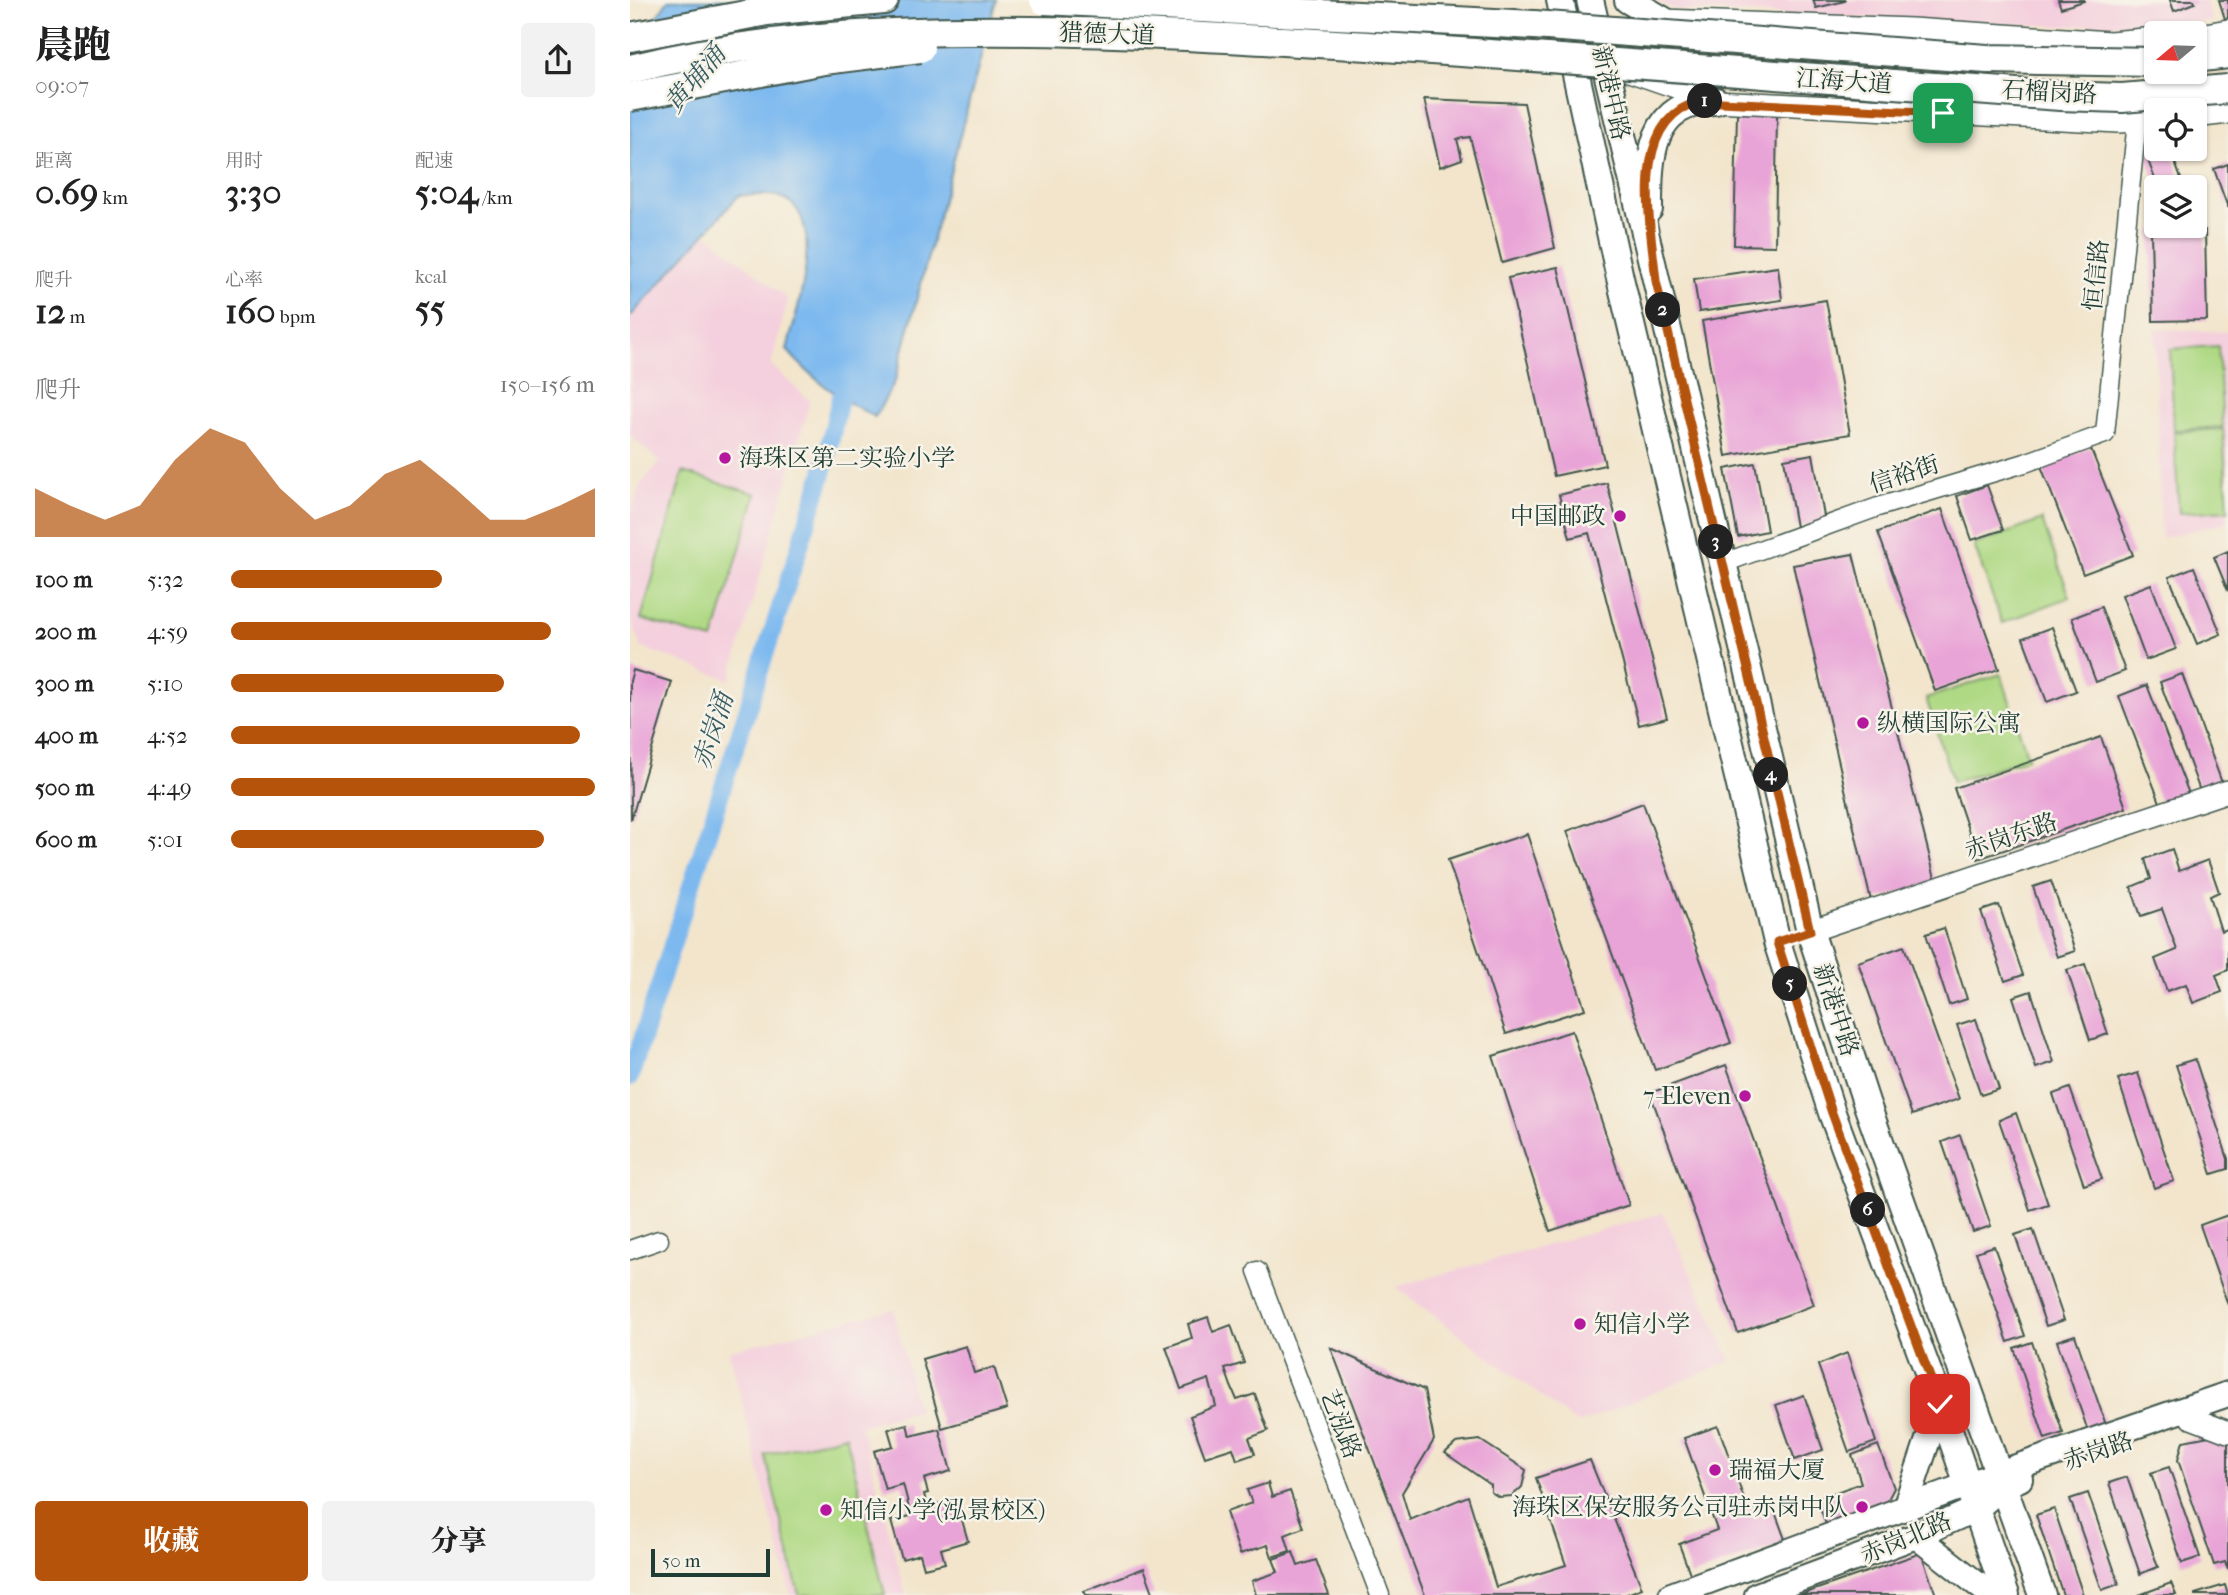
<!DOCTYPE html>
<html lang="zh">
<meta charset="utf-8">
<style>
:root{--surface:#fff;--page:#f2f2f2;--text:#222;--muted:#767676;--accent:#b45309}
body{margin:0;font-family:"IM FELL French Canon","Noto Serif SC",serif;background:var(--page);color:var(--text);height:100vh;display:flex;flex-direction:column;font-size:26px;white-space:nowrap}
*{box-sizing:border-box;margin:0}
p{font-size:23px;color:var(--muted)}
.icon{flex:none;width:38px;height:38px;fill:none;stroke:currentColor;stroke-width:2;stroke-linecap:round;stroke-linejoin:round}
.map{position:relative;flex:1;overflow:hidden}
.sheet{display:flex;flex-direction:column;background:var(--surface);width:630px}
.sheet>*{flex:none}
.needle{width:46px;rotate:251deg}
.buttons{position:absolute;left:1514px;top:21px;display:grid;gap:14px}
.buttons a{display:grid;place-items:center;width:63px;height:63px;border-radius:7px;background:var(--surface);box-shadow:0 2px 5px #0004;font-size:35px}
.scale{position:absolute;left:21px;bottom:18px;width:119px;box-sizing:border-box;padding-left:7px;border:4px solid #1f3d34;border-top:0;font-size:19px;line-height:24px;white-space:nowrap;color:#1f3d34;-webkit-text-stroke:5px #f7f3e8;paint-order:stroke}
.pin{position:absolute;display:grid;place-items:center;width:60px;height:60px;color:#fff;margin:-30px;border-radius:14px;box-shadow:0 4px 10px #0006}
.km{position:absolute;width:35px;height:35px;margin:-18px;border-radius:50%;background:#222;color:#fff;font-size:19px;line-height:35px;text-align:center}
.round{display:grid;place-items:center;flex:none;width:74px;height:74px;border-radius:7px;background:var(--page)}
.summary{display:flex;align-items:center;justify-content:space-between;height:119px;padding:0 35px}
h1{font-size:38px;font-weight:800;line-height:52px}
.metrics{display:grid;grid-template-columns:repeat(3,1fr);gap:10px;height:119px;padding:7px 35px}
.metrics div{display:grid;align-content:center}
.metrics b{font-size:35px;font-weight:800}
.metrics small{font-size:19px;font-weight:400}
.metrics p{font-size:19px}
.chart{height:196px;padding:14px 35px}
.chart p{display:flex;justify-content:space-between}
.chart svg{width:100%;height:126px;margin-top:7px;fill:var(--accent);opacity:.7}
.cta{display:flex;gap:14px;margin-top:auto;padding:14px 35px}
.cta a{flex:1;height:80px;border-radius:7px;background:var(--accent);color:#fff;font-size:28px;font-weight:800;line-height:80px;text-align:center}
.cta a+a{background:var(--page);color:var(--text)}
ul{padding:0 35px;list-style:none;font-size:23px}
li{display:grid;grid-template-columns:112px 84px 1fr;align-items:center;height:52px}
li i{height:18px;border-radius:9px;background:var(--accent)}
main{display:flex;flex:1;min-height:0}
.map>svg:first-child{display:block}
.built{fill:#f4cfdd}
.green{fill:#afd984;stroke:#678b5c;stroke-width:2}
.water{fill:#7db9ef;stroke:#4e7b92;stroke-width:2}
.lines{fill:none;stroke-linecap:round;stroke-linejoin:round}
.canal{stroke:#7db9ef;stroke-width:18}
.building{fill:#e9a4d7}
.minor-casing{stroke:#3f564b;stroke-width:21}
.tertiary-casing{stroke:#3f564b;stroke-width:24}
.secondary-casing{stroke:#3f564b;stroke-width:28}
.primary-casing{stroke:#3f564b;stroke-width:30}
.trunk-casing{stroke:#3f564b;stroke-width:32}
.minor{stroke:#fff;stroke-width:18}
.tertiary{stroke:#fff;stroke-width:21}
.secondary{stroke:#fff;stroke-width:24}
.primary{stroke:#fff;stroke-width:26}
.trunk{stroke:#fff;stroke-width:28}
.trunk-bridge-casing{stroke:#3f564b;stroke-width:32;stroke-linecap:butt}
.trunk-bridge{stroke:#fff;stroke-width:28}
.route-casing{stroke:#fff;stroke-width:14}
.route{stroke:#b45309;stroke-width:9}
.poi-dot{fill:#b5179e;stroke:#f7f3e8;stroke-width:2.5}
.labels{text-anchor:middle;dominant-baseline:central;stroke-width:5;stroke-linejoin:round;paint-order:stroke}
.street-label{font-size:24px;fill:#1f3d34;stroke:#f7f3e8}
.poi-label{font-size:24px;fill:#1f3d34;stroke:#f7f3e8;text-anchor:start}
.water-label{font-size:26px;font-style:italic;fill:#365c63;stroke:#f7f3e8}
</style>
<main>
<section class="sheet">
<div class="summary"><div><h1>晨跑</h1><p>09:07</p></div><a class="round"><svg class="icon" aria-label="share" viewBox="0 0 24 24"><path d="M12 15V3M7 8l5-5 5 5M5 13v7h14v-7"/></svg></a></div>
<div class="metrics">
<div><p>距离</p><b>0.69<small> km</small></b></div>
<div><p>用时</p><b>3:30</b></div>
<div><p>配速</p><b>5:04<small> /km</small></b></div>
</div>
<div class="metrics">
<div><p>爬升</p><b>12<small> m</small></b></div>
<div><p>心率</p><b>160<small> bpm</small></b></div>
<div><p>kcal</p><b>55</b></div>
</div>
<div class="chart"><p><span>爬升</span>150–156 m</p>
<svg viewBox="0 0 160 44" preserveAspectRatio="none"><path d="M0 44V27L10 33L20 38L30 33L40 17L50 6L60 11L70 27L80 38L90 33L100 22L110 17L120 27L130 38L140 38L150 33L160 27V44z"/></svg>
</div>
<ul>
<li><b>100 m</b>5:32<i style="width:58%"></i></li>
<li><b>200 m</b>4:59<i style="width:88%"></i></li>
<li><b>300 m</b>5:10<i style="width:75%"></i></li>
<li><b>400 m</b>4:52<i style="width:96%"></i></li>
<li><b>500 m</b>4:49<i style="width:100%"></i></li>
<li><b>600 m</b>5:01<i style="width:86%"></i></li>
</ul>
<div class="cta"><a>收藏</a><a>分享</a></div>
</section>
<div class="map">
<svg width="1598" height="1595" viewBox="0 0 1598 1595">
<rect width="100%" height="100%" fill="#f7f3e8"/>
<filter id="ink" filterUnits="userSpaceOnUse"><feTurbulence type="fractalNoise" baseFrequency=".0143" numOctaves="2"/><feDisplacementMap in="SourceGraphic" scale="14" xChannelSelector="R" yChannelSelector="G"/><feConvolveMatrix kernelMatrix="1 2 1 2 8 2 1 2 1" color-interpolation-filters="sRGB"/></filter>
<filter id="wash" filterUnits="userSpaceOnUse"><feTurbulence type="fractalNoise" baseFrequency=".00686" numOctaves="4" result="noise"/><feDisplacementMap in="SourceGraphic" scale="28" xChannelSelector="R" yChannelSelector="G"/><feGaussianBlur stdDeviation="1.57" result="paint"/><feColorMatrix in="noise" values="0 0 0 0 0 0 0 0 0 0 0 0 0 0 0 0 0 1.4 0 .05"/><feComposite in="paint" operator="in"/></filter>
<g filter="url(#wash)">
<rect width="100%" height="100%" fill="#f2e5cc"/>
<g class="built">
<path d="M1023 0H1576L1582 21 1431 26 1047 10Z"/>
<path d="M76 234 158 299 141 365 180 401 100 680 11 647 0 616V518L10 485 30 462 0 435V318Z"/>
<path d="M1525 329 1598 332V522L1531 538Z"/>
<path d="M1033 1213 1101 1361 948 1424 766 1287Z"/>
<path d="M263 1309 288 1410 231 1425 276 1595H161L99 1351Z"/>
</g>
<g class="green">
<path d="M1588 346 1593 427 1544 430 1540 349Z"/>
<path d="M1593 429 1598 510 1549 513 1544 432Z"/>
<path d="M53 472 126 494 83 640 11 619Z"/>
<path d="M1412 520 1440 597 1372 623 1344 545Z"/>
<path d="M1371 674 1398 758 1323 782 1296 698Z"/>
<path d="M216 1435 255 1595H169L135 1455Z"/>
</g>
<path class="water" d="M38 0H366L265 381 245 417C210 399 183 380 157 350 165 315 202 210 147 196 135 194 121 196 109 195L0 317V55Z"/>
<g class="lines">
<path class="canal" d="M0 1077 193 473 210 399"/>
</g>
<g id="blocks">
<g class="building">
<path d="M1183 0H1215V1L1186 8Z"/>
<path d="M1428 0H1454V1L1431 8Z"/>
<path d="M1540 0H1564L1565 3 1544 11Z"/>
<path d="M1589 0H1598V18L1595 19Z"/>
<path d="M794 99 894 103 925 248 872 263 840 137 827 139 832 159 810 167Z"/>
<path d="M1107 113 1147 114 1145 246 1104 245Z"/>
<path d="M1535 149H1540L1554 187H1528L1516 155Z"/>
<path d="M1598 164V208L1584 169Z"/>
<path d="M1575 230 1577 320 1523 321 1521 231Z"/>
<path d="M928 267 975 465 924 476 878 278Z"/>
<path d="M1148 267 1152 300 1069 312 1064 279Z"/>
<path d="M1196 300 1220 434 1096 456 1072 321Z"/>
<path d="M1460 447 1503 555 1453 574 1411 466Z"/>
<path d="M1183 454 1195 522 1166 527 1154 459Z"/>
<path d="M1125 463 1137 531 1108 537 1095 469Z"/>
<path d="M977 483 1037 718 1009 725 959 533 940 538 929 495Z"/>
<path d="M1357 485 1373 530 1342 540 1327 496Z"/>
<path d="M1312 509 1369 669 1305 691 1248 532Z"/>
<path d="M1598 551V591L1584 557Z"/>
<path d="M1223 554 1306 882 1241 901 1163 565Z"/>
<path d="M1564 567 1591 634 1567 644 1539 577Z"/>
<path d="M1521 584 1546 649 1516 660 1492 595Z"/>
<path d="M1471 607 1495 671 1466 682 1442 618Z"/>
<path d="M1422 627 1446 691 1417 702 1393 638Z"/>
<path d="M3 670 42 682 1 820 0 681Z"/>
<path d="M1552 674 1592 783 1570 791 1530 682Z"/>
<path d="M1517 685 1559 794 1531 805 1489 696Z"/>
<path d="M1471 737 1496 808 1348 859 1324 788Z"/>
<path d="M1013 803 1101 1043 1025 1070 937 831Z"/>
<path d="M897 834 955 1009 876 1034 818 860Z"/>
<path d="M1542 849 1549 871 1578 860 1589 892 1580 896 1591 931 1598 929V970L1586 975 1592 992 1563 1003 1556 984 1537 991 1525 959 1547 950 1532 909 1511 916 1501 887 1521 879 1515 859Z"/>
<path d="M1421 881 1445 951 1427 957 1403 887Z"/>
<path d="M1369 905 1393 975 1375 981 1351 911Z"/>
<path d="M1314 928 1337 999 1319 1005 1296 934Z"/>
<path d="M1274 946 1329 1099 1282 1115 1228 962Z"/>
<path d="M1455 964 1478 1034 1460 1040 1437 970Z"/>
<path d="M1401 991 1424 1062 1406 1068 1383 997Z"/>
<path d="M1346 1019 1369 1089 1351 1095 1327 1025Z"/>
<path d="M942 1031 999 1205 920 1231 863 1056Z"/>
<path d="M1565 1059 1598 1159V1169L1582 1174 1546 1065Z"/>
<path d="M1096 1065 1184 1305 1108 1333 1020 1093Z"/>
<path d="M1508 1073 1544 1181 1524 1188 1488 1079Z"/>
<path d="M1440 1088 1472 1179 1454 1185 1423 1094Z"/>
<path d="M1386 1113 1418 1204 1400 1210 1369 1120Z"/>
<path d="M1330 1135 1361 1226 1343 1232 1312 1142Z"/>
<path d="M1598 1215V1305L1570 1225Z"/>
<path d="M1403 1229 1434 1320 1416 1326 1385 1235Z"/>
<path d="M1364 1246 1395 1336 1378 1342 1346 1252Z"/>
<path d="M578 1317 583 1332 601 1325 614 1363 595 1369 601 1386 607 1400 625 1394 638 1431 619 1438 625 1454 607 1460 603 1448 575 1457 560 1416 586 1406 579 1379 551 1389 536 1347 562 1338 558 1324Z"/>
<path d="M1445 1335 1476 1425 1458 1431 1427 1341Z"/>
<path d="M1402 1342 1433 1433 1415 1439 1384 1348Z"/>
<path d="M336 1346 344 1373 364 1367 377 1409 312 1428 292 1359Z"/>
<path d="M701 1348 794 1390 804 1440 772 1493 780 1520 838 1496 866 1587 936 1565 906 1478 960 1460 1012 1588 995 1595H795Z"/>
<path d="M1217 1353 1246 1442 1219 1452 1188 1365Z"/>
<path d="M1174 1395 1193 1450 1165 1460 1146 1405Z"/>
<path d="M277 1424 280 1436 309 1429 321 1471 294 1479 298 1493 294 1494 297 1507 326 1499 338 1541 311 1549 315 1563 294 1568 290 1554 272 1559 261 1521 280 1516 277 1499 273 1484 255 1489 244 1451 263 1446 258 1429Z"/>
<path d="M1088 1426 1118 1510 1141 1501 1156 1542 1061 1576 1049 1544 1087 1530 1054 1438Z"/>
<path d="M1579 1436 1598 1442V1570L1595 1562 1584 1565 1548 1460 1553 1441Z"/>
<path d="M850 1440 896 1470 892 1487 882 1496 869 1497 861 1492V1485L815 1453 826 1443Z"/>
<path d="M1248 1445 1264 1488 1254 1507 1197 1527 1187 1499 1231 1483 1222 1455Z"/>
<path d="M1539 1467 1570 1557 1552 1563 1521 1473Z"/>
<path d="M1497 1477 1528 1567 1510 1574 1479 1483Z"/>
<path d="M638 1483 642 1497 660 1491 673 1528 655 1535 660 1551 642 1557 638 1545 610 1554 596 1512 622 1503 617 1490Z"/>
<path d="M1458 1493 1489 1584 1472 1590 1440 1499Z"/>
<path d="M1424 1509 1453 1595H1433L1406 1515Z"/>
<path d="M663 1552 668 1566 686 1560 699 1595H626L622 1581 648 1572 643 1559Z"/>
<path d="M1291 1553 1306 1595H1170Z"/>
<path d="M514 1568 524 1595H456L454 1591Z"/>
<path d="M1541 1583 1546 1595H1509Z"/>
<path d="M1595 1585 1598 1595H1565V1594Z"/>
</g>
</g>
</g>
<g filter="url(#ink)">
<use href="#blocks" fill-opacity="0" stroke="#3f564b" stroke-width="2"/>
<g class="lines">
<defs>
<g id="minor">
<path d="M1091 564 1248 507 1395 463 1475 434 1507 121"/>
<path d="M0 1250 29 1240"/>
<path d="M627 1271 750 1595"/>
</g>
<g id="tertiary">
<path d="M1019 24 1033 20 1282 29 1480 42 1526 38"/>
<path d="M1564 36 1598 30"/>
<path d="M999 71 1086 101 1488 122 1526 120"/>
<path d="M1564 117 1598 113"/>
<path d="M1180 931 1598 791"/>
<path d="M1561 1418 1598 1432"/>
</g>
<g id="secondary">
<path d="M1275 1508 1310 1404"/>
<path d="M1286 1536 1361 1595"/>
<path d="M1041 1595 1369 1473 1598 1394"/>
<path d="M1127 1595 1286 1536 1346 1509 1373 1486 1390 1479"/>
</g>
<g id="primary">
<path d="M930 0 990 278 1147 942 1202 1113 1310 1404 1376 1595"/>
<path d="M960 0 1180 931 1236 1102 1412 1595"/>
<path d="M998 0 1033 20"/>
<path d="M1019 209C1019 158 1019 101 1086 101"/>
</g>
<g id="trunk">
<path d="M0 37 137 11 254 0"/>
<path d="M1564 58 1598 54"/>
</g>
</defs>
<use href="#minor" class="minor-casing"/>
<use href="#tertiary" class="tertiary-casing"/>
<use href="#secondary" class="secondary-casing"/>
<use href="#primary" class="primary-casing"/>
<use href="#trunk" class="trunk-casing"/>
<use href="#minor" class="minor"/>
<use href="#tertiary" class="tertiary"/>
<use href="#secondary" class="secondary"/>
<use href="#primary" class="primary"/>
<use href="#trunk" class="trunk"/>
<defs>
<g id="trunk-bridge">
<path d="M414 0 904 25 1357 59 1526 62"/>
<path d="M0 69C213 16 436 30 653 41 912 55 1171 78 1430 96L1492 98 1598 89"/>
<path d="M0 97 194 60 290 48"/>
</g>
</defs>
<use href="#trunk-bridge" class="trunk-bridge-casing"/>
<use href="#trunk-bridge" class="trunk-bridge"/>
</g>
</g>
<g class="lines" filter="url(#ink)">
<defs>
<path id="route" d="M1310 1404 1202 1113 1147 942 1180 931 1026 281C1021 225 997 120 1070 101L1313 113"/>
</defs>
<use href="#route" class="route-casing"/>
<use href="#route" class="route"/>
</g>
<g class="poi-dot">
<circle cx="95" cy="458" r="7"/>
<circle cx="990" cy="516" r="7"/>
<circle cx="1233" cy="723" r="7"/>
<circle cx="1115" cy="1096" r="7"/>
<circle cx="950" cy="1324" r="7"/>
<circle cx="1085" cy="1470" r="7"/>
<circle cx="1232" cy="1507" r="7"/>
<circle cx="196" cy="1510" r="7"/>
</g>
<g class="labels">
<g class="street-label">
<text transform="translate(477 34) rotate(2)">猎德大道</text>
<text transform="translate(1214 81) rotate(4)">江海大道</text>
<text transform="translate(1419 92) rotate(3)">石榴岗路</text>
<text transform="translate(981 93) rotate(77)">新港中路</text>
<text transform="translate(1466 275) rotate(-84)">恒信路</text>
<text transform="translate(1274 474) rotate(-18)">信裕街</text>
<text transform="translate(1381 836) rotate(-19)">赤岗东路</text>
<text transform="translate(1206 1010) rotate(72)">新港中路</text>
<text transform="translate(711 1424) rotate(69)">艺泓路</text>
<text transform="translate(1468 1451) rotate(-19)">赤岗路</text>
<text transform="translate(1276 1538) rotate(-23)">赤岗北路</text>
</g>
<g class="poi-label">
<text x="109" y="458">海珠区第二实验小学</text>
<text x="976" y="516" text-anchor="end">中国邮政</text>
<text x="1247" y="723">纵横国际公寓</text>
<text x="1101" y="1096" text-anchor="end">7-Eleven</text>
<text x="964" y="1324">知信小学</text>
<text x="1099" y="1470">瑞福大厦</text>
<text x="1218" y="1507" text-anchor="end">海珠区保安服务公司驻赤岗中队</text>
<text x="210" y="1510">知信小学(泓景校区)</text>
</g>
<g class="water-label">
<text transform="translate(65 79) rotate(-50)">黄埔涌</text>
<text transform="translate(83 731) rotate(-72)">赤岗涌</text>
</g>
</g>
</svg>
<div class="buttons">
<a><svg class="needle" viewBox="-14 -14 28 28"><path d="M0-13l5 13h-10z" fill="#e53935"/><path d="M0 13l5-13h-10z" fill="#767676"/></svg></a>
<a><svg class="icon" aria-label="locate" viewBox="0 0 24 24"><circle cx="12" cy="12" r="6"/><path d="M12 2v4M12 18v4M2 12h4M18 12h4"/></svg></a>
<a><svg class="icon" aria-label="layers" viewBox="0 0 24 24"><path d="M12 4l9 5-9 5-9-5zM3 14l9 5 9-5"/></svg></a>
</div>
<div class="scale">50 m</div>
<div class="pin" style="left:1313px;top:113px;background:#1e9e55"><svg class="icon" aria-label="arrive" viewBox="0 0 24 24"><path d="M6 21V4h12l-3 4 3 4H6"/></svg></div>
<div class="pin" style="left:1310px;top:1404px;background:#d93025"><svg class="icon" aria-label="check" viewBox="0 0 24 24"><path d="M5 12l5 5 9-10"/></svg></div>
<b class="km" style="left:1075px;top:101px">1</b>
<b class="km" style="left:1033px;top:310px">2</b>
<b class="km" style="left:1086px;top:542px">3</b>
<b class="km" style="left:1141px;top:775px">4</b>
<b class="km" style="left:1160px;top:984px">5</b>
<b class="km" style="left:1238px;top:1210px">6</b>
</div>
</main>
